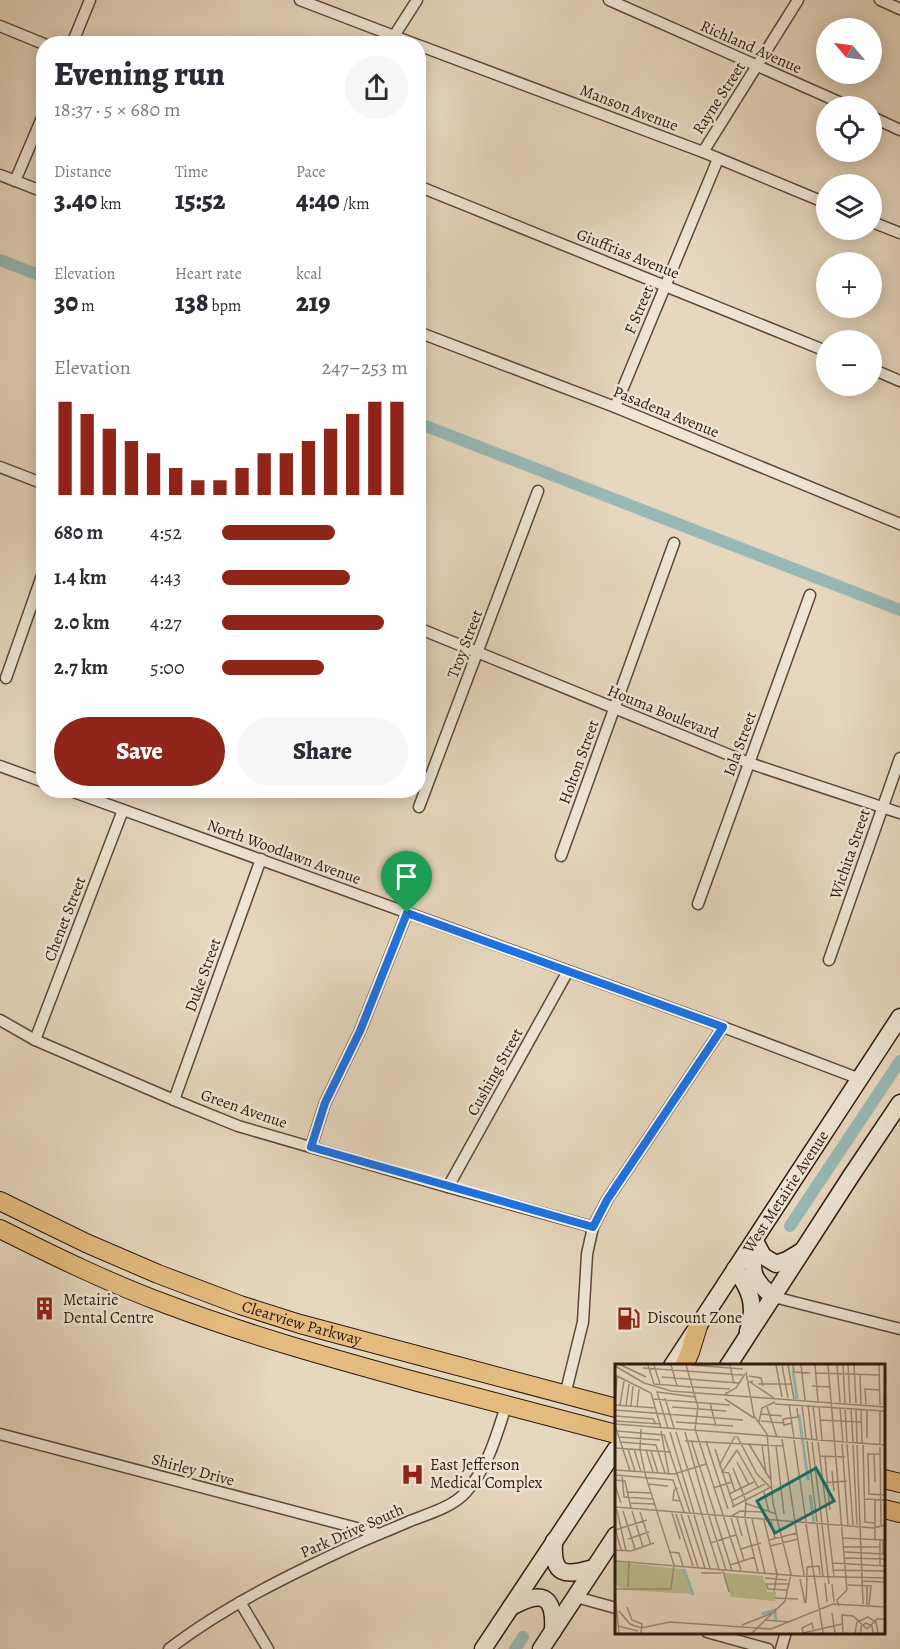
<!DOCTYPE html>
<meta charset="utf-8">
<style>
:root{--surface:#fff;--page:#f7f7f7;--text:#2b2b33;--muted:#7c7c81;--accent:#8f2418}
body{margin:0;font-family:Alegreya,serif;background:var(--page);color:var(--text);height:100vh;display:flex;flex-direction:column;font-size:22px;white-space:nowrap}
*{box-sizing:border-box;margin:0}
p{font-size:20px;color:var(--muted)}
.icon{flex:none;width:33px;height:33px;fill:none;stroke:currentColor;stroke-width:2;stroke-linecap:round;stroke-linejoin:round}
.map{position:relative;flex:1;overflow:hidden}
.side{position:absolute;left:36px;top:36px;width:390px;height:762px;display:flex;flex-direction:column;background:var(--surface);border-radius:24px;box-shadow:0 3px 15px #0003}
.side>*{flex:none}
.needle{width:39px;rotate:299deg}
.buttons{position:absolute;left:816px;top:18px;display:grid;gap:12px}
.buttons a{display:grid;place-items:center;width:66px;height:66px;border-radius:50%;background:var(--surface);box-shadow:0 3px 15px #0003;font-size:30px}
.pin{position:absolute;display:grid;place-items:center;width:51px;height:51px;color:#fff;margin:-62px -26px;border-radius:50% 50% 50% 0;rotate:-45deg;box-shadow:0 0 6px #0007}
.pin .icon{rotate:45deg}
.round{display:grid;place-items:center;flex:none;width:63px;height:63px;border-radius:32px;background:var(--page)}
.summary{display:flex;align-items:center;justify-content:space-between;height:102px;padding:0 18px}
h1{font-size:33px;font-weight:800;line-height:45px}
.metrics{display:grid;grid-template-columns:repeat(3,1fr);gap:9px;height:102px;padding:6px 18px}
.metrics div{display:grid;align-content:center}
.metrics b{font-size:26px;font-weight:800}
.metrics small{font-size:16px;font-weight:400}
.metrics p{font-size:16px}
.chart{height:168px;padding:12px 18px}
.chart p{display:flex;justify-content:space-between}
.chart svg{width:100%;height:108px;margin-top:6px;stroke:var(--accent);stroke-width:6}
.cta{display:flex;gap:12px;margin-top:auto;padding:12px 18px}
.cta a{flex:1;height:69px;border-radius:36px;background:var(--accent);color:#fff;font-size:24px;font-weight:800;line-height:69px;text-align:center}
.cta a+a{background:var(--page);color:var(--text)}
ul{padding:0 18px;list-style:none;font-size:20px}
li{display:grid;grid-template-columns:96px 72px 1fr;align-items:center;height:45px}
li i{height:15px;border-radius:8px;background:var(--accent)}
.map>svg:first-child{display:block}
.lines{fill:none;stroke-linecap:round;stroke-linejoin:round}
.canal{stroke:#97b9b5;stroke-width:12}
.minor-casing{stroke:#5d493a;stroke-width:13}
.secondary-casing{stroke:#2f1a0e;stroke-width:19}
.trunk-casing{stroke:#2f1a0e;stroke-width:20}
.minor{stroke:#efe5d5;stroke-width:10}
.secondary{stroke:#efe5d5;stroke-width:16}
.trunk{stroke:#e4bc7f;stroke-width:18}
.route-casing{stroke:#fff;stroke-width:12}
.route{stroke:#1a73e8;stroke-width:8}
.labels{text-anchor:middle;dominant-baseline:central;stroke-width:5;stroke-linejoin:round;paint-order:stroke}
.street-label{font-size:16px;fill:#2f1a0e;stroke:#efe5d5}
.poi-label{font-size:16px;fill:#2f1a0e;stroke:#efe5d5;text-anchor:start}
.inset-river{fill:none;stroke:#97b9b5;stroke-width:3}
.inset-road{fill:none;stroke:#9d8b78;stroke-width:1.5}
.view{fill:#0f766e;fill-opacity:0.15;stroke:#0f766e;stroke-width:3}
.inset-edge{fill:none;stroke:#2f1a0e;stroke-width:3}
</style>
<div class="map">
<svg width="900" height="1649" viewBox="0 0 900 1649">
<rect width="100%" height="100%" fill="#e7d7be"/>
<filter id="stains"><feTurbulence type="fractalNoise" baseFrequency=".00333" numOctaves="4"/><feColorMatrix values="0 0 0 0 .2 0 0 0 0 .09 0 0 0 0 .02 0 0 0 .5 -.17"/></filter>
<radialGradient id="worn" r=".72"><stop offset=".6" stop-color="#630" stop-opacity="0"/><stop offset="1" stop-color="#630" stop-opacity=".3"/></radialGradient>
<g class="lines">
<g class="canal">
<path d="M0 260 44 277"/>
<path d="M418 423 900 610"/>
<path d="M790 1226 900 1061"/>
<path d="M515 1649 523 1637"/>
</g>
<defs>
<g id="minor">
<path d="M300 0 415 44"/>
<path d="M609 0 848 106"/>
<path d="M880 0 900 9"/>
<path d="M0 26 44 44"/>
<path d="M394 36 417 0"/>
<path d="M72 44 90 0"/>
<path d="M418 45 703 152 826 203"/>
<path d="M872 117 900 130"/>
<path d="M703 152 798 0"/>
<path d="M0 175 44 192"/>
<path d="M15 181 44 113"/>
<path d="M418 186 826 351"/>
<path d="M872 222 900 233"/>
<path d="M418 332 615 407 900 524"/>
<path d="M872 369 900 381"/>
<path d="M615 407 718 159"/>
<path d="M0 467 44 484"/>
<path d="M418 628 749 763 900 813"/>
<path d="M6 678 44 570"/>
<path d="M0 766 44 782"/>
<path d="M68 790 723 1027 860 1079"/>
<path d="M419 807 538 491"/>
<path d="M561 856 674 543"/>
<path d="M698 904 810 595"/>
<path d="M829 960 900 758"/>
<path d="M0 1020 35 1040 174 1100 238 1126 448 1187 593 1227"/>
<path d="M35 1040 123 810"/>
<path d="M174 1100 261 859"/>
<path d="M311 1147 325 1103 360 1031 407 913"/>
<path d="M448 1187 568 971"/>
<path d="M774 1297 900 1329"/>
<path d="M565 1395 583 1322 587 1254 593 1227 607 1200 723 1027"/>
<path d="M0 1434 379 1534"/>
<path d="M576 1597 616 1608"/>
<path d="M240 1602 268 1649"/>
<path d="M707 1632 768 1649"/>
<path d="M169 1649C223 1607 293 1573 356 1544 374 1536 392 1529 410 1521 428 1514 453 1507 466 1492 488 1467 496 1437 506 1406"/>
<path d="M781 1649 786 1632"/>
</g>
<g id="secondary">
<path d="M756 1243C750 1270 751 1280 774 1297"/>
<path d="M756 1243 763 1256 776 1264 787 1260 802 1251"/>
<path d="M735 1269C750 1289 757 1306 748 1331"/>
<path id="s1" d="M672 1366 900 1017"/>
<path d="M728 1366 851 1176 900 1103"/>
<path d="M554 1541C552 1577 565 1576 594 1568"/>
<path d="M511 1607C541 1591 555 1593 553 1631"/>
<path d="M483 1649 616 1449"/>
<path d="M541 1649 616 1535"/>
</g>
<g id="trunk">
<path id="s2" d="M0 1201 86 1243 158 1274 240 1305 300 1324 616 1408"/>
<path d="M0 1229C54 1256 109 1283 166 1304 248 1335 334 1359 418 1382 484 1399 550 1417 616 1434"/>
<path d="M684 1366 690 1352 698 1326"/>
<path d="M884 1479 900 1483"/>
<path d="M884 1509 900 1513"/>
</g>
</defs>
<use href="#minor" class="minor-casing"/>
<use href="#secondary" class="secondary-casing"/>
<use href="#trunk" class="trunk-casing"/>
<use href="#minor" class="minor"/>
<use href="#secondary" class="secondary"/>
<use href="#trunk" class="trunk"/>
</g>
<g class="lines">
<defs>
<path id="route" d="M407 913 723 1027 607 1200 593 1227 311 1147 325 1103 360 1031Z"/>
</defs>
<use href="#route" class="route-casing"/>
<use href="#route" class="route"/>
</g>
<defs>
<symbol id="building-bare" viewBox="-9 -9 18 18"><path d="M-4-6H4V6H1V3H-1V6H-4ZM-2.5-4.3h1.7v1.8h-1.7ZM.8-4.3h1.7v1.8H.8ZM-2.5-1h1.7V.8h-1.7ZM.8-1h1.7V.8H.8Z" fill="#8f2418" stroke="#efe5d5" stroke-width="2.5" paint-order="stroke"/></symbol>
<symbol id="fuel-bare" viewBox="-9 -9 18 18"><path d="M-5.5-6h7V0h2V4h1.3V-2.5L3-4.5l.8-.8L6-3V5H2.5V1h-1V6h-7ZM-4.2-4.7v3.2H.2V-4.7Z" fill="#8f2418" stroke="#efe5d5" stroke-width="2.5" paint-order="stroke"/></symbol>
<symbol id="hospital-bare" viewBox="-9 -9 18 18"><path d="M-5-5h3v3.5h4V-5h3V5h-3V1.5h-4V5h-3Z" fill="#8f2418" stroke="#efe5d5" stroke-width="2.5" paint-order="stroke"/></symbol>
</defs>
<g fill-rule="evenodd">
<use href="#building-bare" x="28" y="1292" width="33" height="33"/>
<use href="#fuel-bare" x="612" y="1302" width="33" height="33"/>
<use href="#hospital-bare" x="396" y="1458" width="33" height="33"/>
</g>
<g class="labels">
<g class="street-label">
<text transform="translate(751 47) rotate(24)">Richland Avenue</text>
<text transform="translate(719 98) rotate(-57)">Rayne Street</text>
<text transform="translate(629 108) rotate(21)">Manson Avenue</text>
<text transform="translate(628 254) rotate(22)">Giuffrias Avenue</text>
<text transform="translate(639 310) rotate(-67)">F Street</text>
<text transform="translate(666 412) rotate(22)">Pasadena Avenue</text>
<text transform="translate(465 644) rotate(-69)">Troy Street</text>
<text transform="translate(663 712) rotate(22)">Houma Boulevard</text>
<text transform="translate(740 744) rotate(-70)">Iola Street</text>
<text transform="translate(579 762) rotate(-70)">Holton Street</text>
<text transform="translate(284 852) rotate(20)">North Woodlawn Avenue</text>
<text transform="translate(850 854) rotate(-71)">Wichita Street</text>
<text transform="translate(65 919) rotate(-69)">Chenet Street</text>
<text transform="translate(203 975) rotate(-70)">Duke Street</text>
<text transform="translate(495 1072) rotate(-61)">Cushing Street</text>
<text transform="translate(244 1109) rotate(19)">Green Avenue</text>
<text stroke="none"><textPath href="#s1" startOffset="208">West Metairie Avenue</textPath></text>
<text stroke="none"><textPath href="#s2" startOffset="326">Clearview Parkway</textPath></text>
<text transform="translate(193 1470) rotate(15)">Shirley Drive</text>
<text transform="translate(352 1531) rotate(-24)">Park Drive South</text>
</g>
<g class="poi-label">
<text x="63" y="1300">Metairie<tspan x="63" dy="18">Dental Centre</tspan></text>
<text x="647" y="1318">Discount Zone</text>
<text x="430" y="1465">East Jefferson<tspan x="430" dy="18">Medical Complex</tspan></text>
</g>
</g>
<g transform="translate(615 1364)">
<rect width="270" height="270" fill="#e7d7be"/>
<path d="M0 198 68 205 76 230 11 226 0 221ZM109 209 148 212 152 228H161L160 237 116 233Z" fill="#babd8e"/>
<path class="inset-river" d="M178 6 182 35M184 51 193 116M195 131 199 159M69 205 78 231M147 250 160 246 161 256"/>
<path class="inset-road" d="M6 1 31 13M33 1 39 20 76 23M39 1 45 20M56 1 62 22M71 1 83 43 80 65 126 206M77 1 128 5M115 1 119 20M161 1 167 33M167 1 173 34M173 1 179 35M178 1 179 8 195 9M186 1 190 36M200 1 203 37M213 1 232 226M222 1 225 38M228 1 230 39M233 1 235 39M239 1 241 39M264 1 265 41M0 2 29 19 56 27 270 43M28 4 128 11M131 8 139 52 152 70 158 139 176 210 170 237 137 269M201 9 264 11M245 10 246 40M0 11 36 29 46 64M134 12 146 14 148 22M47 13 124 19M138 17 135 18 159 34M143 20H176M197 22 215 23M78 23 115 25M110 30 121 24 130 10M50 34 59 64M38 35 115 41M110 35 139 54M95 39 101 62M160 40 270 47M174 40 179 74M251 40 250 25 265 26M0 41 41 44M5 41 9 17M187 41 191 75M193 41 197 76M269 41 270 22M0 42 2 13M11 42 14 20M16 42 18 22M198 42 202 76M204 42 207 76M22 43 24 25M57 43 111 47M152 43 162 73M225 44 228 78M230 44 232 78M236 44 238 79M241 45 242 79M246 45 247 79M0 46 128 56M252 46V74M265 46V81M146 50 167 52M0 52 38 55 41 60M205 56 247 58M0 57 46 60M146 57 168 59M61 58 118 62M144 58 147 44 160 38M177 59 169 61 168 55 183 53 182 44M0 60 270 81M1 64 15 107M53 64 42 28 80 33M2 67 49 71 75 149M46 67 54 111M55 68 79 149M61 68 104 205M70 68 93 150M122 72 142 110 157 125M4 73 45 76M167 75 180 157M76 76 100 150M179 76 191 157M70 77 168 82M91 77 113 145M192 77 202 158M6 78 41 81 50 109M197 78 207 159M203 78 213 159M134 80 155 115M227 80 233 161M232 80 238 161M147 81 151 110M238 81 242 161M242 81 248 240M248 81 250 158 260 159M161 82 169 150M265 83 266 162M0 84 56 88M13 85 20 107M19 85 26 108M100 85 119 143M31 86 38 108M122 86 143 123M36 87 43 109M259 90 260 118M265 90H253L254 130 270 131M204 92 230 93M210 93 215 146M122 98 134 121M104 102 120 72M118 104 131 137 130 153M0 106 59 110 91 100M217 107 219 127M114 109 107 108 122 86M114 109 120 128M0 111 58 116 69 148M7 111 9 133 38 135M0 116 10 117 16 144M208 119 232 117M33 120 53 122M0 121 6 139M63 124 59 126 58 136 65 137M98 124 117 118M13 128 36 129M149 128 154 148M114 130 139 118M250 135 270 136M116 137 150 120M14 139 39 140M130 139 161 150M0 143 259 164 270 161M117 143 156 123M2 146 11 187M8 147 20 185M17 147 28 183M25 148 36 181M57 149 65 175M61 150 78 202M66 150 83 203M73 151 90 204M79 151 95 204M94 152 111 206M100 152 117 207M117 152 125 147 147 148M116 154 129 196M122 154 127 172M130 155 143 208M137 155 150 209M149 156 162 210 159 228M156 157 160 175M180 159 189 211M191 160 199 211M202 160 208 212M207 161 214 220M213 161 219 212M0 164 6 186M0 166 32 156M228 174 268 176V190M13 175 34 168M154 176 182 169M260 176V136M95 179 121 171M155 182 183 175M229 183H265M126 185 146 179M0 186 16 187 39 179M55 188 64 189 68 202M230 188 269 190M230 194 270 195M0 197 184 212 270 214M218 199 270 202M115 201 140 193M265 201V176M218 206 270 207M108 207 114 228M86 209H107M192 211V203L204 202 205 211M199 211 208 269M150 214 172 216M185 215 190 239M247 217 270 218M210 219 212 238M217 220 219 238M233 221 256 222 254 241M252 222V241M13 223 14 197M0 225H56L59 201 31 113 25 86 26 65M172 226 153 225 151 220H174M0 231 4 269M160 234 183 235M191 239 192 212M224 242 222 236 232 226M12 243 17 256 27 260 26 269M4 247 15 260 26 264 55 258 156 265 218 240 270 243M217 249 220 269M151 256 175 258M127 261 160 248M3 262 23 267M252 265 262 255H270M188 269 227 260M188 269 187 264 197 259 198 265M228 269 227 251 238 252 252 265M240 269 242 258 253 253 261 258 263 269M246 269V262L251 259 257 262 258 269"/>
<path class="view" d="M201 104 219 137 160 169 142 137Z"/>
<rect width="270" height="270" class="inset-edge"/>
</g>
<rect width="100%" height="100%" filter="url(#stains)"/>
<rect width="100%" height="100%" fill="url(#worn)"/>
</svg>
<div class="buttons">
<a><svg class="needle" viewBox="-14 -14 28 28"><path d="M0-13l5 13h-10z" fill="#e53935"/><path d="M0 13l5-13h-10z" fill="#7c7c81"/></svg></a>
<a><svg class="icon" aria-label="locate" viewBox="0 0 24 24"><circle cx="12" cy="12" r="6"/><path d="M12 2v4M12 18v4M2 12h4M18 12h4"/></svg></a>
<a><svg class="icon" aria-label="layers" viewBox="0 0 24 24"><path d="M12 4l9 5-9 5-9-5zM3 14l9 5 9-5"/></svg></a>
<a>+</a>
<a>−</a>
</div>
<div class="pin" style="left:407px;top:913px;background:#1e9e55"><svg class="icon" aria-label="arrive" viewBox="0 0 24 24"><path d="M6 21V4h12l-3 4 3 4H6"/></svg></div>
<section class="side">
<div class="summary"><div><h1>Evening run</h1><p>18:37 · 5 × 680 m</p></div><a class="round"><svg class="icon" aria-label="share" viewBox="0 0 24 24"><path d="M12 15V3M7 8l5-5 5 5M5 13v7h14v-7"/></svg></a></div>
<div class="metrics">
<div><p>Distance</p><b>3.40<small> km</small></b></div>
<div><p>Time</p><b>15:52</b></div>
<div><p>Pace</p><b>4:40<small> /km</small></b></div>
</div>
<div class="metrics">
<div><p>Elevation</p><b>30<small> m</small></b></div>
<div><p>Heart rate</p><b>138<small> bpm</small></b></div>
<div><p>kcal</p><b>219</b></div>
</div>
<div class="chart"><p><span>Elevation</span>247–253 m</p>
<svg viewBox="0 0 160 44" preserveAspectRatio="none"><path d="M5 44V6M15 44V11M25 44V17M35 44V22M45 44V27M55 44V33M65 44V38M75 44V38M85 44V33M95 44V27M105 44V27M115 44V22M125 44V17M135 44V11M145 44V6M155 44V6"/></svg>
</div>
<ul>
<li><b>680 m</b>4:52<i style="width:61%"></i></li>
<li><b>1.4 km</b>4:43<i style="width:69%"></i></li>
<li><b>2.0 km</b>4:27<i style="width:87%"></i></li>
<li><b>2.7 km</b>5:00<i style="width:55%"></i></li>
</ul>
<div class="cta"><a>Save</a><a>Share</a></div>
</section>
</div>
